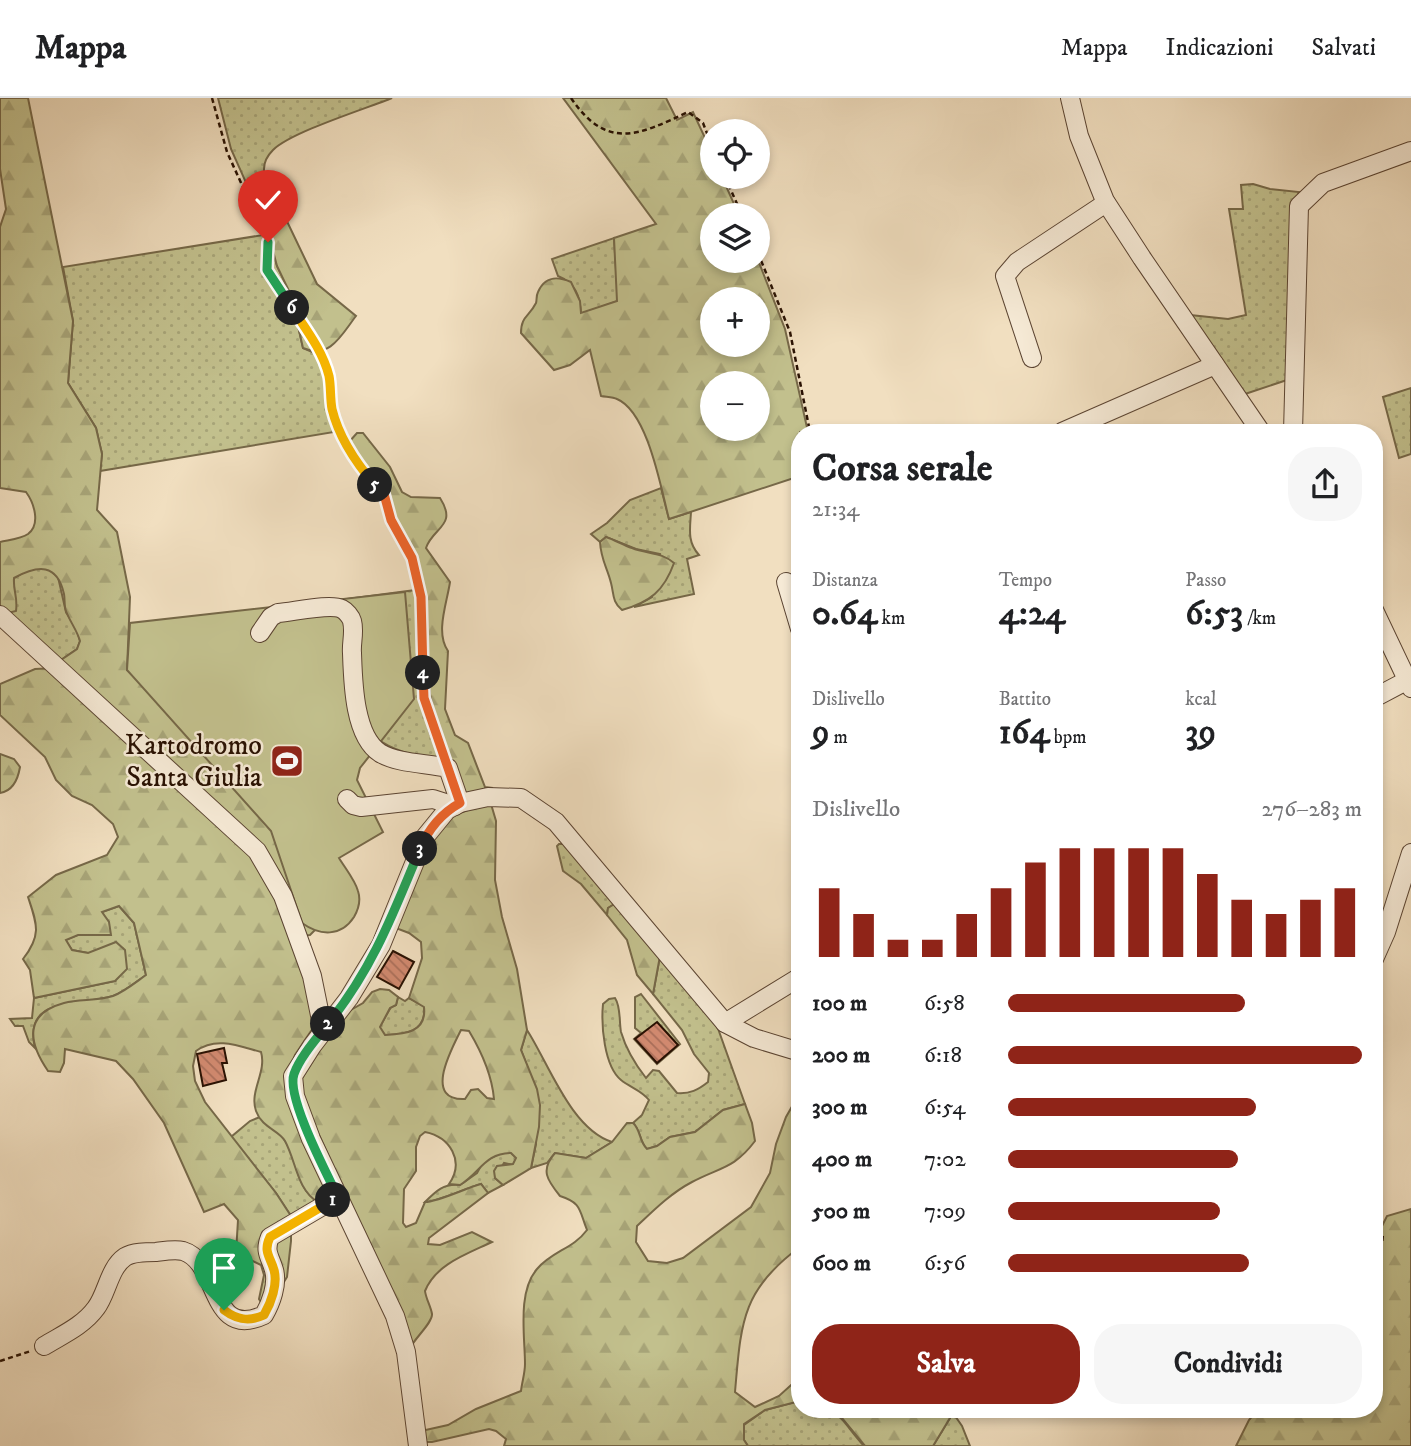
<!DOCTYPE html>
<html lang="it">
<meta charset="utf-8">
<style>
:root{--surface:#fff;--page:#f6f6f6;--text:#202124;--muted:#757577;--line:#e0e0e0;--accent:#8f2418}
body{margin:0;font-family:"IM FELL DW Pica",serif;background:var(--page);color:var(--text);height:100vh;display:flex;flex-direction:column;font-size:26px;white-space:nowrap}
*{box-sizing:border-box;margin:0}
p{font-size:23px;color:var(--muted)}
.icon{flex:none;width:38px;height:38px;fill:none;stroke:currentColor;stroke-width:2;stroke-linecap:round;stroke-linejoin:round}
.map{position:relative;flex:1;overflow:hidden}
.drawer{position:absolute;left:791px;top:326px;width:592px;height:994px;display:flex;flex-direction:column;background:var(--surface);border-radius:28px;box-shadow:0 4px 10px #0003}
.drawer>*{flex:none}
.controls{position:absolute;left:700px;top:21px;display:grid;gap:14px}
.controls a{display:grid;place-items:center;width:70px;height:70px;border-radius:50%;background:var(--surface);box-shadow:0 4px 10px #0003;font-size:35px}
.pin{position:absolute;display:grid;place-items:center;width:60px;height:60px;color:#fff;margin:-72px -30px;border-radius:50% 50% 50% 0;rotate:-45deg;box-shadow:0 0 7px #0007}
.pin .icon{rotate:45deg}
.km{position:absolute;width:35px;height:35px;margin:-18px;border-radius:50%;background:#222;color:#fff;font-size:19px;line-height:35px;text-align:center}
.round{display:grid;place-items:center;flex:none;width:74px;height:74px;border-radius:28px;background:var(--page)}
.head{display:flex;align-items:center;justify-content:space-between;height:119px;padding:0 21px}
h1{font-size:38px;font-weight:700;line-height:52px}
.figures{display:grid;grid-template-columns:repeat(3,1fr);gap:10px;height:119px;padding:7px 21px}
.figures div{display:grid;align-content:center}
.figures b{font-size:35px;font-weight:700}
.figures small{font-size:19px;font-weight:400}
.figures p{font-size:19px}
.chart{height:196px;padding:14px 21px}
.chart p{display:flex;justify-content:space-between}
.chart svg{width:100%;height:126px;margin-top:7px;stroke:var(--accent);stroke-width:6}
.cta{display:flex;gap:14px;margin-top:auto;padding:14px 21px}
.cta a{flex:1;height:80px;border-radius:28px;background:var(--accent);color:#fff;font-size:28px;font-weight:700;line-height:80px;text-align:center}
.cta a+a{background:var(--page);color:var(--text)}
ul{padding:0 21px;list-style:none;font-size:23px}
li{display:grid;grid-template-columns:112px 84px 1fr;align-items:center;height:52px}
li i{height:18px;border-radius:9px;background:var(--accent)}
header{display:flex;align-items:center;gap:42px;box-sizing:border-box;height:98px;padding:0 35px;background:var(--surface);border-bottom:2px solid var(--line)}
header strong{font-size:33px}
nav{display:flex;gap:38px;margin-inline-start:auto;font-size:24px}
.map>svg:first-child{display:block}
.grass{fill:url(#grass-dots);stroke:#766848;stroke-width:2}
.forest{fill:url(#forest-firs);stroke:#766848;stroke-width:2;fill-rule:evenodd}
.pitch{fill:#c2c08d;stroke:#766848;stroke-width:2}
.building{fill:url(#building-back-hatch);stroke:#291102;stroke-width:2}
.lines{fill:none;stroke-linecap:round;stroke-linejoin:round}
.minor-casing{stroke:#5b4432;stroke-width:20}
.path{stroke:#291102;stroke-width:2.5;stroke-dasharray:5 3.5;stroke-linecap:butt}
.minor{stroke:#f6ead6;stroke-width:18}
.split-1-casing{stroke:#fff;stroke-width:14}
.split-2-casing{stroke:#fff;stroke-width:14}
.split-3-casing{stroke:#fff;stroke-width:14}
.split-4-casing{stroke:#fff;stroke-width:14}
.split-5-casing{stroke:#fff;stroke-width:14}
.split-6-casing{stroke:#fff;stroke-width:14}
.split-7-casing{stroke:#fff;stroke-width:14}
.split-1{stroke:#f5b400;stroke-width:9}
.split-2{stroke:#22a559;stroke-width:9}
.split-3{stroke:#22a559;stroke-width:9}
.split-4{stroke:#f0652b;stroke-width:9}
.split-5{stroke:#f0652b;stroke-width:9}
.split-6{stroke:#f5b400;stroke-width:9}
.split-7{stroke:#22a559;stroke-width:9}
.labels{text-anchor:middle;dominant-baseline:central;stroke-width:5;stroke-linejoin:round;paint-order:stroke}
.poi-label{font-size:28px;fill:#291102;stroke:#f6ead6;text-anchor:end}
</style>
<header>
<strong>Mappa</strong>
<nav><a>Mappa</a><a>Indicazioni</a><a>Salvati</a></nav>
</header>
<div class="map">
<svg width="1411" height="1348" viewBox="0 0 1411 1348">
<defs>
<pattern id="grass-dots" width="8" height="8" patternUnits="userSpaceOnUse" patternTransform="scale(1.75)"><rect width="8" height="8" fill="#c2c08d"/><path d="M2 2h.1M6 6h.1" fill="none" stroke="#a7a478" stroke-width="1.8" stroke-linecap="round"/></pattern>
<pattern id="forest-firs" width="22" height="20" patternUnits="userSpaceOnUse" patternTransform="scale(1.75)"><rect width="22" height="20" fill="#c2c08d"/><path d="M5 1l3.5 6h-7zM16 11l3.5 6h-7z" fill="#a7a478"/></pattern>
<pattern id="building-back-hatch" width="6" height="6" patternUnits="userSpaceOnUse" patternTransform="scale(1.75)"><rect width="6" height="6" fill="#d28a70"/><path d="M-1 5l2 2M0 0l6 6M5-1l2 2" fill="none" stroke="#aa6f5a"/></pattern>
</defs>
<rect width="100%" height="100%" fill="#f1dfc0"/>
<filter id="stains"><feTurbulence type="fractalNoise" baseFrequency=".00286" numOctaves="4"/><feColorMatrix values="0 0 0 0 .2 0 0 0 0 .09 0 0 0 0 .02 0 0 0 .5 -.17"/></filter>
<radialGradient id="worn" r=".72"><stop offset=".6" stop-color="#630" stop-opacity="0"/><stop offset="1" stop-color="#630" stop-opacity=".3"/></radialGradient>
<g class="grass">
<path d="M218 0H392C365 11 291 34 273 52 268 57 264 64 264 71 263 86 276 102 283 115L273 122 268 134 231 51Z"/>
<path d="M1253 86 1270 91 1299 94 1292 112 1287 282 1245 296 1190 217 1228 221 1246 217 1229 111H1243L1241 87Z"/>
<path d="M263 137 267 147H271L277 168 291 197 303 250 312 254 320 252 328 279 334 334 100 373 102 356 96 330 68 285 73 223 63 169Z"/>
<path d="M614 140 618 203 581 216C580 197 575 185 558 178L552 161Z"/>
<path d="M1411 290V356L1399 360 1383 299Z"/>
<path d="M661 390 669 421 691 414C690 431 687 444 699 457L687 461 694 496 634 509 652 499 660 456 636 451 606 439 600 444 591 436 607 425 630 402Z"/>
<path d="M30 471H48L58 479 66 514 76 530 80 543 77 551 58 564 8 515 14 480Z"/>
<path d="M416 492C416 535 418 592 429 633 432 643 438 653 442 663 416 658 394 654 373 638L346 501Z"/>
<path d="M559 746H564L616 805 608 810 607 817 581 786 563 773 557 748Z"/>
<path d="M119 808 134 825 146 877C136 884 124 894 113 898 81 908 22 897 35 950L29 944 23 928H15L10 921 32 920 34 900 115 883 88 855 72 852 65 842 78 837 102 814Z"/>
<path d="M660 858 716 925 745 1006 723 1012 695 1034 670 1039 657 1048 647 1051C639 1043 641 1032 633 1025L642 1017 649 1002C641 992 631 990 621 982 604 968 601 927 603 906L609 901 615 900C621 909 619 923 621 934 626 951 635 966 646 980L653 972 659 973 677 995C690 996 698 992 708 984L709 975 694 956 682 932 653 896Z"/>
<path d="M641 896 680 946 657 966 634 941 641 935 635 930V899Z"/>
<path d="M398 899 405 903 409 900 424 908C427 935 404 936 385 937L379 930 391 909 396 907Z"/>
<path d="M527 932C549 966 571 1031 612 1044L586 1060 555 1055 547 1065 531 1070 536 1046 527 968 521 952Z"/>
<path d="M260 1019C268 1031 279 1033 284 1041 298 1061 295 1090 318 1104L291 1118 276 1095 231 1039 250 1023Z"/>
<path d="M501 1055H511L517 1060 513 1067 504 1065 495 1080 503 1087 488 1095 481 1086C466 1090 437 1104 425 1104 436 1093 444 1085 460 1087L477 1075 483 1064Z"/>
<path d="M799 1303 800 1311C844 1311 837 1318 864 1348H748L744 1342V1327L765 1312Z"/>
<path d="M953 1315 962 1328 970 1348H933Z"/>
</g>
<g class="forest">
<path d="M0 0H28L73 223 68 285 96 330 102 356 97 412 117 434 130 499 127 572 271 713 316 831 310 837 300 838 259 752 58 564 77 551 80 543C77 532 70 524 66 513 64 508 65 502 64 496 57 465 38 467 14 480 13 493 18 499 16 513L8 515 0 508V444C8 442 21 441 28 436 41 426 34 405 26 394L0 390V129L6 111 0 71Z"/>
<path d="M563 0H666L677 22 693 14 712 55V79H722L739 117H712V163L758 162 785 231 808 334H800V378L669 421C661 391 648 314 617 301 613 299 606 299 601 298L590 252 570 267 554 272 521 235C521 218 529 219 536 205 537 202 536 198 538 194 545 178 557 178 571 184L580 203 581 215 617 203 614 140 656 126ZM712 201H758V247H712ZM712 285H758V331H712Z"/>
<path d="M283 115 317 186 356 218C342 236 330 262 303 250L291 197 277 168 268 134 273 122Z"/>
<path d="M357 335H363L390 369 402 394 411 399 440 400C458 428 433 429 426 450L450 484C447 505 435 535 448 553L445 611 455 637 468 645 485 689 493 690 464 696 437 635 430 596 419 480 384 392 360 364 349 344Z"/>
<path d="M606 439C615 442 623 447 632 450 647 456 662 454 674 465 664 493 650 504 622 512 612 504 614 496 611 485 607 469 601 462 600 444Z"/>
<path d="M55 570 255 751 281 799 319 921 295 957 287 981 332 1096 318 1104C297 1092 296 1063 285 1043 279 1032 262 1030 256 1013 249 993 267 974 261 954 239 948 216 938 196 953L193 968 195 983 205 1004 276 1095 291 1118V1143L287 1179 279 1192 262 1206 259 1201 264 1177 261 1167 236 1155 238 1122 224 1106 204 1114 164 1025 133 981 116 963 65 951 64 965 60 974 48 973C28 944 24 916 64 905 80 901 97 903 113 898 124 894 136 884 146 877L134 825 119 808 102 814 109 824 111 837H78L66 842 72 852 88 855 116 844 125 852 127 871 115 883 34 900 30 872 23 861C42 837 37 826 28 799L56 777 107 757 118 739 113 726 92 707 72 698 56 682 45 659 0 617V586L35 571Z"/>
<path d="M0 656 14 661 20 669C18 681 13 693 0 695Z"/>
<path d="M491 706 496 723 495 782 502 819 517 871 527 932 521 952 537 991 540 1007 539 1029 531 1070 503 1087 495 1080 494 1073 497 1068 513 1066 516 1060 511 1055C485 1055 480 1075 460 1087L449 1086C465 1063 450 1039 425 1034L420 1038 416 1049V1073L404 1091 403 1125 406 1129 416 1125 425 1104C438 1104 466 1090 481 1086L488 1095 429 1140 428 1146 440 1147 472 1134 492 1144C467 1156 436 1166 425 1193 426 1201 431 1209 432 1216 433 1224 415 1240 410 1250L370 1151 297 988 342 917 363 905 372 894 380 891 389 892 398 899 396 907 390 910 380 929 385 937C404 936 427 935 424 909L409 900 422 860 421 844 409 835 393 829C406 800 428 734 454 718 466 711 478 709 491 706ZM461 932 469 933C481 953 492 978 494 1001L487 1000 478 991 471 992 465 1001C423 1003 451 952 461 932Z"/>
<path d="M616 805 660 858 653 896 637 877 627 842 607 817 608 810Z"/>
<path d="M800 1001V1149C741 1192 741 1226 735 1294L755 1309 779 1298 800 1279V1303L765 1312 744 1326V1342L748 1348H504L506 1341 496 1333 489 1331 432 1344H423L421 1333 448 1327 476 1311 521 1293C522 1284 525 1275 525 1266 525 1239 517 1194 537 1171 552 1153 573 1151 587 1132 579 1112 582 1105 560 1098 547 1082 540 1072 555 1055L586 1060 612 1044 627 1025H633C641 1032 639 1044 647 1051L657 1048 670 1039 695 1034 723 1012 745 1006 752 1025 755 1043C734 1071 720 1069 692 1084 671 1095 654 1112 637 1128L636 1144 648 1163 667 1165 683 1160 751 1109 770 1075 776 1046 786 1019 794 1005Z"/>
<path d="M1411 1111V1348H1236L1249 1322 1258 1311H1374V1144L1387 1118Z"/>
<path d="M827 1311H950L953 1315 933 1348H865L842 1320Z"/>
</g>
<path class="pitch" d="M405 494 414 601 360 670 357 682 383 734 339 760C345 770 355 782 358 793 361 802 358 812 354 819 341 839 320 838 302 825L271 733 127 572 130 525Z"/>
<g class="building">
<path d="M393 853 414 864 399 891 377 879Z"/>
<path d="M657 924 678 947 657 965 635 941Z"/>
<path d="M224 950 227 965H222L226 982 203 988 197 956Z"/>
</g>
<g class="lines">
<defs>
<g id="minor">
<path d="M1070 0 1079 38 1105 103 1142 160 1261 334"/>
<path d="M1032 260 1005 178 1017 164 1106 105"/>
<path d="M1062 334 1215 267"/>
<path d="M1293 334 1299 108 1323 85 1411 53"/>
<path d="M786 484 800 531"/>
<path d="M1374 512 1411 590"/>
<path d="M0 517 257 753 283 798 312 878 323 932"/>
<path d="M260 535 271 519 278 515C293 514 330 505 342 511 346 513 351 519 352 523 355 534 351 545 352 555 353 584 354 638 380 655 399 666 427 665 448 670L460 705"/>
<path d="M1374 600 1408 582"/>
<path d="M347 701 353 707 361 709 433 701 455 708"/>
<path d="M1374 861 1386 834 1411 755"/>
<path d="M725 925 800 879"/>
<path d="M44 1248C62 1237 83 1228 96 1210 107 1196 109 1170 125 1159 133 1154 146 1154 156 1154 164 1153 175 1151 183 1153 220 1164 209 1243 264 1217 271 1205 278 1186 274 1172 270 1158 264 1154 270 1139L338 1099"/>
<path d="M418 1348 406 1254 395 1218 311 1041 295 998 293 978 312 948 349 900 381 847 425 739 447 712 460 705 488 699 521 700 556 724 725 925 754 940 800 954"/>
</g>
</defs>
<use href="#minor" class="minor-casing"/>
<g class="path">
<path d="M212 0 227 54 268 144 267 172 321 258 328 277 332 311 339 332 353 359 384 396 391 422 412 460 421 499 424 600 442 654"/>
<path d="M571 0C607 53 639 37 688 14L703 25 712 48"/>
<path d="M725 79 742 117"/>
<path d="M758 155 790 234 810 334"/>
<path d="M1374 1124 1383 1136 1382 1146 1374 1160"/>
<path d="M0 1263 31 1253"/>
</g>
<use href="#minor" class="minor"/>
</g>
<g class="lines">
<defs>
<path id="split-1" d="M224 1212C237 1222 249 1224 264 1217 271 1205 278 1186 274 1172 270 1158 263 1154 270 1139L333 1102"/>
<path id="split-2" d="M328 926C317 940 300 959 294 976 286 999 327 1076 338 1099L333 1102"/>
<path id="split-3" d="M328 926C373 870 393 816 420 751"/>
<path id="split-4" d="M420 751C428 732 442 715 460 705L424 600 423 575"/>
<path id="split-5" d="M375 387 384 396 391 422 412 460 421 499 423 575"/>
<path id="split-6" d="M292 210C305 230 323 253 329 278 331 288 330 300 332 311 339 340 356 365 375 387"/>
<path id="split-7" d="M268 144 267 172 292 210"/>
</defs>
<use href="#split-1" class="split-1-casing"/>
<use href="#split-2" class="split-2-casing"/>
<use href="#split-3" class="split-3-casing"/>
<use href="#split-4" class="split-4-casing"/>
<use href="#split-5" class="split-5-casing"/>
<use href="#split-6" class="split-6-casing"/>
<use href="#split-7" class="split-7-casing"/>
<use href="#split-1" class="split-1"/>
<use href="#split-2" class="split-2"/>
<use href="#split-3" class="split-3"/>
<use href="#split-4" class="split-4"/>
<use href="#split-5" class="split-5"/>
<use href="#split-6" class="split-6"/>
<use href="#split-7" class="split-7"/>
</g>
<defs>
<symbol id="stadium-square" viewBox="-11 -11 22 22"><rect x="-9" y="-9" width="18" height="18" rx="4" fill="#8f2418" stroke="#f6ead6"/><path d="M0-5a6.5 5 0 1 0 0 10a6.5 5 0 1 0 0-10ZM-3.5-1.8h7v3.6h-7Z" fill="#fff"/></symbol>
</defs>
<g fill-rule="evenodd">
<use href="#stadium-square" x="268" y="644" width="38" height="38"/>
</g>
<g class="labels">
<g class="poi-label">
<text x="262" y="647">Kartodromo<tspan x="262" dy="32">Santa Giulia</tspan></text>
</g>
</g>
<rect width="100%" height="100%" filter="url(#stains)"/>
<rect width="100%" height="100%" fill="url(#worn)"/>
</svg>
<div class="controls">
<a><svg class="icon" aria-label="locate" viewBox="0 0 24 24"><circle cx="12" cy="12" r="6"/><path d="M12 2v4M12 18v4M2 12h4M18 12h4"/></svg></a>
<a><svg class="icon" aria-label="layers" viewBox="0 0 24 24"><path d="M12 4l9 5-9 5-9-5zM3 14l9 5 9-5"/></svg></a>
<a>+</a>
<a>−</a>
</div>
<div class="pin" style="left:224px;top:1212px;background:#1e9e55"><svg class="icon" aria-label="arrive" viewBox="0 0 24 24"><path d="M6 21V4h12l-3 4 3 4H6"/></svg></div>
<div class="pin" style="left:268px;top:144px;background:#d93025"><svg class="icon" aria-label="check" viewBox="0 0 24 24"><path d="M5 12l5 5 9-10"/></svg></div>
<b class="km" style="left:333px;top:1102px">1</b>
<b class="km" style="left:328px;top:926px">2</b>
<b class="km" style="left:420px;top:751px">3</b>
<b class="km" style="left:423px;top:575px">4</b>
<b class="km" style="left:375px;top:387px">5</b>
<b class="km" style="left:292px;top:210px">6</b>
<section class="drawer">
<div class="head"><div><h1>Corsa serale</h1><p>21:34</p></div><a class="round"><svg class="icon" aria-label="share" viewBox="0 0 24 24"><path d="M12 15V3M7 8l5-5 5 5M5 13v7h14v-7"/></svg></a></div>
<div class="figures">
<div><p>Distanza</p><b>0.64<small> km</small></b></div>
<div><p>Tempo</p><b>4:24</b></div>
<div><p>Passo</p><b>6:53<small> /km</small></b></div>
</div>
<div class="figures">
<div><p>Dislivello</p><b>9<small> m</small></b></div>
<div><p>Battito</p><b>164<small> bpm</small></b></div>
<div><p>kcal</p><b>39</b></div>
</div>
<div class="chart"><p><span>Dislivello</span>276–283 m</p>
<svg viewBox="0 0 160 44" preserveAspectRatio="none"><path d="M5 44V20M15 44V29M25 44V38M35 44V38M45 44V29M55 44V20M65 44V11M75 44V6M85 44V6M95 44V6M105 44V6M115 44V15M125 44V24M135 44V29M145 44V24M155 44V20"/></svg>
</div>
<ul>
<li><b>100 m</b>6:58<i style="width:67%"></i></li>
<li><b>200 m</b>6:18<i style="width:100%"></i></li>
<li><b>300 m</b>6:54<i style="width:70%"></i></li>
<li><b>400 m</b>7:02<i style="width:65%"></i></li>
<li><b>500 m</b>7:09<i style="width:60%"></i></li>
<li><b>600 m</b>6:56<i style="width:68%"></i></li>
</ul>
<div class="cta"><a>Salva</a><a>Condividi</a></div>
</section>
</div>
